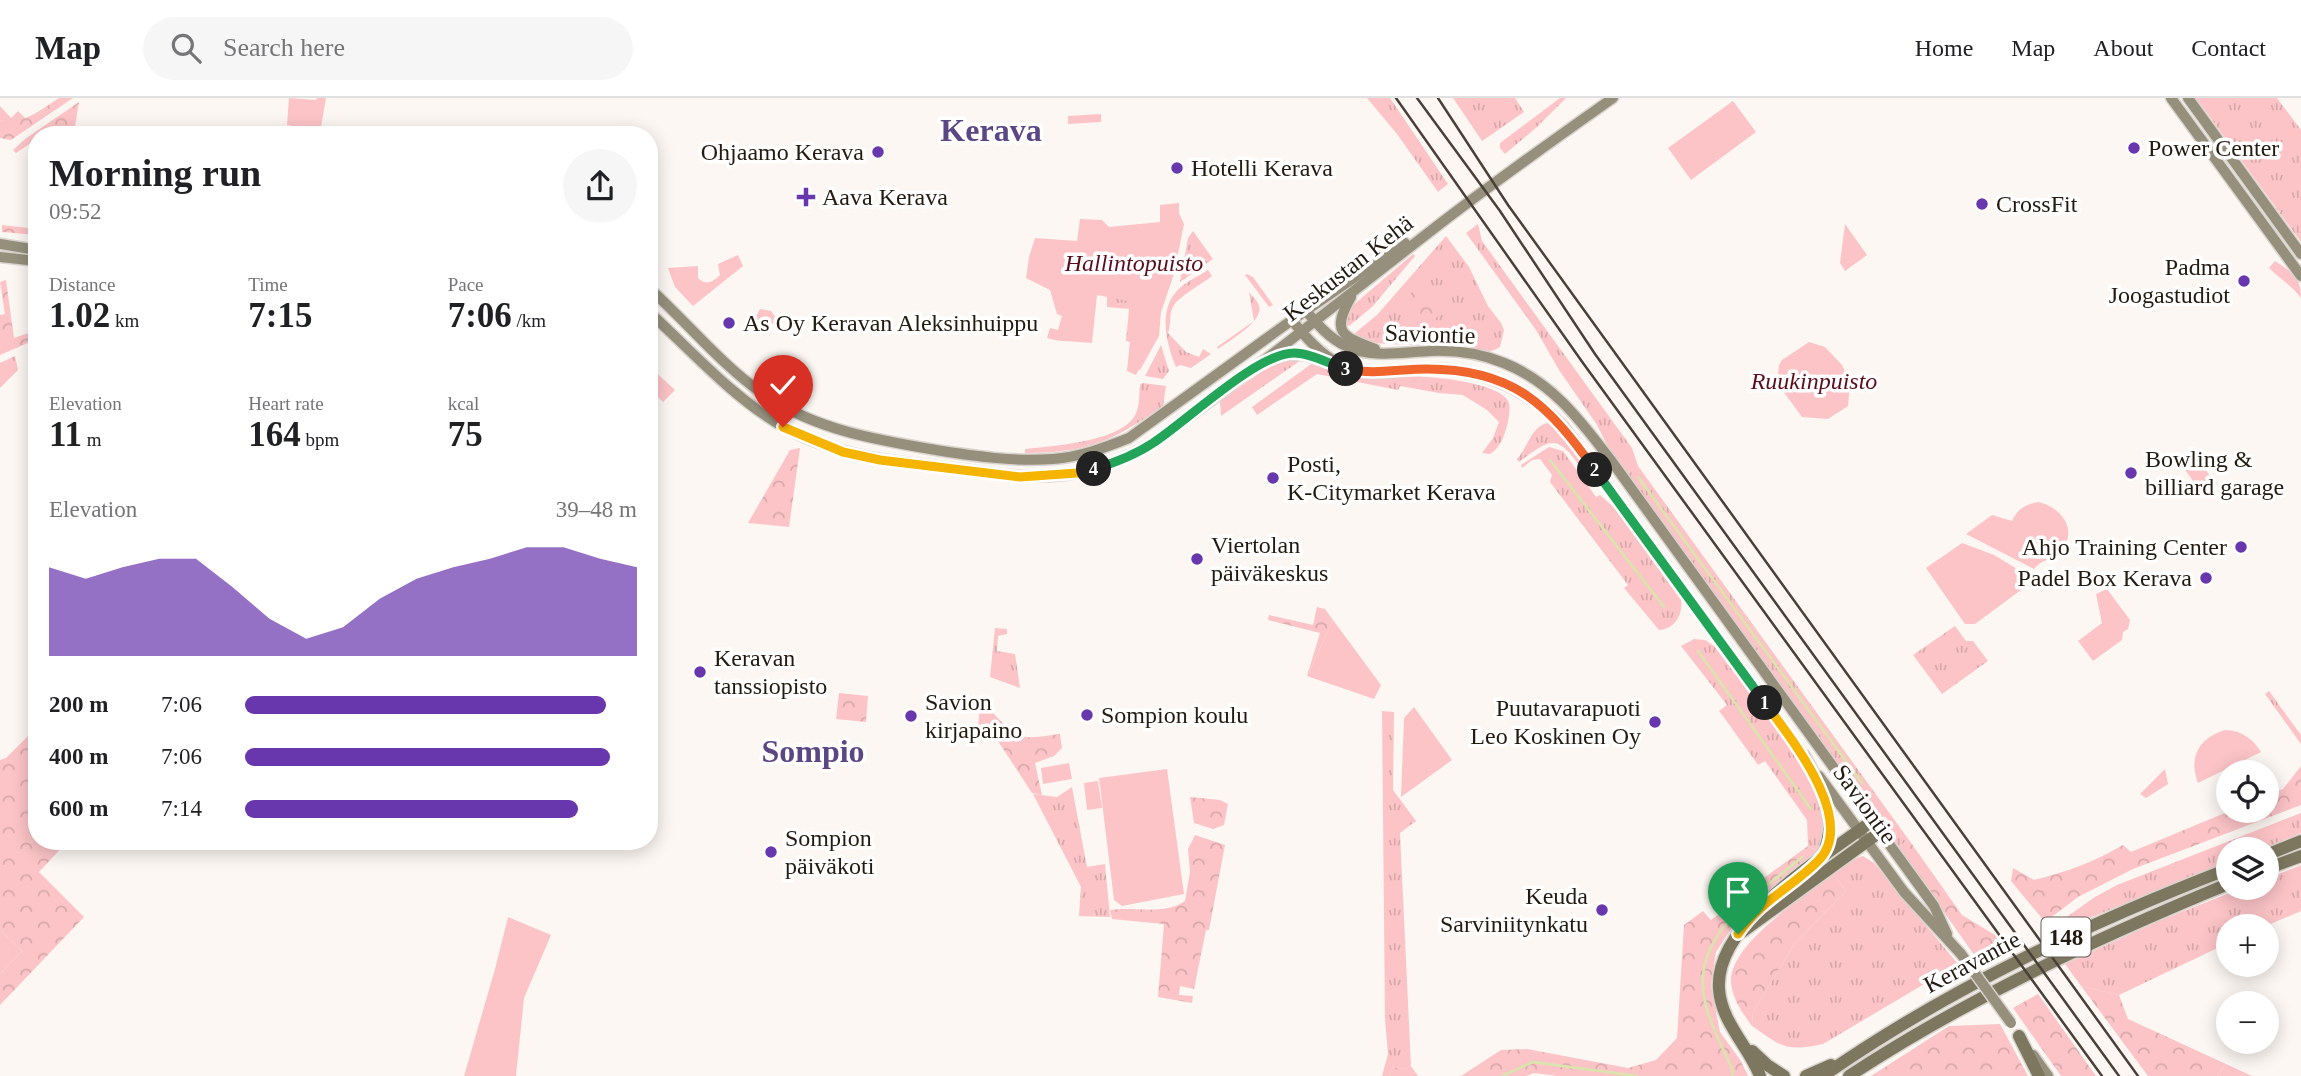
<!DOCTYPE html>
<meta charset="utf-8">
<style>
:root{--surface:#fff;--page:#f6f6f6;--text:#202124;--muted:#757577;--line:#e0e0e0;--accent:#6836ad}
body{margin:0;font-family:Georgia,serif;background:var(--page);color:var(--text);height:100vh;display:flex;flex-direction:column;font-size:26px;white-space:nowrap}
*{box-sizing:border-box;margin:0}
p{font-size:23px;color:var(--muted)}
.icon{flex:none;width:38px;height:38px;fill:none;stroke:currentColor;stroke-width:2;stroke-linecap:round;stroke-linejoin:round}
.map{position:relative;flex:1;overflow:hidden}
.side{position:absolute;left:28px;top:28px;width:630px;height:724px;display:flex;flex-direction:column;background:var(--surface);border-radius:28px;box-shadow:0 4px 18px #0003}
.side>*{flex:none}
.buttons{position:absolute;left:2216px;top:662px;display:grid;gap:14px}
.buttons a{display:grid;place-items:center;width:63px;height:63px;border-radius:50%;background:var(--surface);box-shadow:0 4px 18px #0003;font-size:35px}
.pin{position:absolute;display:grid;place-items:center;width:60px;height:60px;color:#fff;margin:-72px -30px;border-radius:50% 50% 50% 0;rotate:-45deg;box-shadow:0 0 7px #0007}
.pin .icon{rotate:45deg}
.km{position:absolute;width:35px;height:35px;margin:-18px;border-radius:50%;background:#222;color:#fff;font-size:19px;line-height:35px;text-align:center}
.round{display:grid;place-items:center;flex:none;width:74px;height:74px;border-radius:37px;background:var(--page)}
.headline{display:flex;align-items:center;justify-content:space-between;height:119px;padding:0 21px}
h1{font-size:38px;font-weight:700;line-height:52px}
.figures{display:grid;grid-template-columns:repeat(3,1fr);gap:10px;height:119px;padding:7px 21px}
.figures div{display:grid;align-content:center}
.figures b{font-size:35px;font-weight:700}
.figures small{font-size:19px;font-weight:400}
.figures p{font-size:19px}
.chart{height:196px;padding:14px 21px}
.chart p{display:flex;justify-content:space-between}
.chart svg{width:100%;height:126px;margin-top:7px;fill:var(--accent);opacity:.7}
ul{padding:0 21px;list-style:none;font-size:23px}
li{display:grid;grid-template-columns:112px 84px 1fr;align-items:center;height:52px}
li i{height:18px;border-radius:9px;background:var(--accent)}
header{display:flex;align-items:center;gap:42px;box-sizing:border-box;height:98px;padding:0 35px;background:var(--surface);border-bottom:2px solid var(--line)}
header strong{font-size:33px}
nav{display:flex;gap:38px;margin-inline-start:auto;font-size:24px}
.search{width:490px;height:63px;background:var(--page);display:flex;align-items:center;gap:18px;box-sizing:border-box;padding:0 24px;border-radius:38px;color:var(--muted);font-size:26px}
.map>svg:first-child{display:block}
.grass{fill:url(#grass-tufts)}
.forest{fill:url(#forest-crowns)}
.green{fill:#fcc4c7}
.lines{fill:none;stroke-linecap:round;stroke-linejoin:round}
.stream{stroke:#d9e6ab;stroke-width:2.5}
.secondary-casing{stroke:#d9d4ce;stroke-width:13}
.primary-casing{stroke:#d9d4ce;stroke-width:15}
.secondary{stroke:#958f7c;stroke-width:10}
.primary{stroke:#7e7760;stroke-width:12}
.rail{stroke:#494139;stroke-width:2.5}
.secondary-bridge-casing{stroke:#d9d4ce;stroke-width:13;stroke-linecap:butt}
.secondary-bridge{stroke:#958f7c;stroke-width:10}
.split-1-casing{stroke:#fff;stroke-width:14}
.split-2-casing{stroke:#fff;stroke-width:14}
.split-3-casing{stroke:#fff;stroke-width:14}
.split-4-casing{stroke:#fff;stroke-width:14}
.split-5-casing{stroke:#fff;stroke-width:14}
.split-1{stroke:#f5b400;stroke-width:9}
.split-2{stroke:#22a559;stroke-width:9}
.split-3{stroke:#f0652b;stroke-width:9}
.split-4{stroke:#22a559;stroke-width:9}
.split-5{stroke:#f5b400;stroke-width:9}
.poi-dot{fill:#6836ad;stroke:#fff;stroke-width:2.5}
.labels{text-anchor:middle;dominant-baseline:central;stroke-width:7;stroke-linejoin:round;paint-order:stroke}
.shield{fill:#fff;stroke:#655f59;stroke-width:2}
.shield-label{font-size:23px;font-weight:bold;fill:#231b12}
.poi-label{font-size:24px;fill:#231b12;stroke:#fff;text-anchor:start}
.park-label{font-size:24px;font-style:italic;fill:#5c0e1e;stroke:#fff}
.street-label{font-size:24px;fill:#231b12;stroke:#fff}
.district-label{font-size:32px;font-weight:bold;fill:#5c4785;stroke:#fff}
</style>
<header>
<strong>Map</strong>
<div class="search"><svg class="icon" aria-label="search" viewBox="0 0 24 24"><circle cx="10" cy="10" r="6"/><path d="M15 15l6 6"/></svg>Search here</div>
<nav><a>Home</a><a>Map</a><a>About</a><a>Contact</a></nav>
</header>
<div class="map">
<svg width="2301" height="978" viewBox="0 0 2301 978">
<defs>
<pattern id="grass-tufts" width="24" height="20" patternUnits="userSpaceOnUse" patternTransform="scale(1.75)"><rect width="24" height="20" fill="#fcc4c7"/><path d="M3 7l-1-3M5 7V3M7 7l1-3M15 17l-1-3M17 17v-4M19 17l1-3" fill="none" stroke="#d8a8aa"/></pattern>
<pattern id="forest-crowns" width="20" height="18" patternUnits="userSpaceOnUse" patternTransform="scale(1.75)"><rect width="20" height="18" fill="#fcc4c7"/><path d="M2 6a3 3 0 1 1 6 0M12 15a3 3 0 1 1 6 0" fill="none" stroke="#d8a8aa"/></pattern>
</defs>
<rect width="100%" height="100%" fill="#fcf7f2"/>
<g class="grass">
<path d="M1367 0H1390L1448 86 1438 94 1397 36Z"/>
<path d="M1453 0H1515L1524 14 1482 43Z"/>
<path d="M1560 0H1566L1537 29 1505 56 1500 50V45Z"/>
<path d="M2196 0H2277L2301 32V144Z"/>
<path d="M0 8 11 20 18 13 26 21 11 25 0 22Z"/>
<path d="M1478 126 1482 143 1632 350 1638 368 1909 742 1898 749 1611 355 1597 327 1559 272 1536 232 1466 135Z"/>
<path d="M1193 133 1213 161 1180 184 1188 140Z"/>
<path d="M1446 138 1469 169 1488 208 1501 225 1504 232 1500 249C1484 260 1459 249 1441 248 1410 246 1388 248 1358 242L1355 235 1377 217Z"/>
<path d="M1413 156 1415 158 1372 209 1349 228 1344 225 1351 209Z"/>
<path d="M2275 163C2291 174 2301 178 2301 200 2292 188 2280 181 2269 170Z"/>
<path d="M1208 172 1212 178C1202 186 1181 197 1174 207 1168 216 1172 225 1168 235L1186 254 1199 259 1203 251 1211 256 1191 270 1180 267 1176 269C1167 247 1158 215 1176 194 1183 185 1199 178 1208 172Z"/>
<path d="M1247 176 1253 179 1273 207 1269 209 1245 177Z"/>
<path d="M1249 194C1252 198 1258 203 1259 208 1264 223 1229 243 1218 251L1217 249 1254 223Z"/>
<path d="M1107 198 1147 204 1156 237 1136 277 1127 273 1130 244 1126 243 1129 211 1107 209Z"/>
<path d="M1161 247 1169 273 1163 281 1145 278Z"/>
<path d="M1287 261 1301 262 1221 318 1220 303 1271 267Z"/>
<path d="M1314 264C1329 270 1344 278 1360 280 1382 282 1404 277 1426 279 1444 280 1499 286 1508 303 1511 309 1509 317 1508 324 1504 338 1502 348 1490 356L1482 355 1493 340 1499 324 1487 312 1463 297 1439 295 1400 288 1398 292 1317 276 1257 317 1252 309Z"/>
<path d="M1143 285 1166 288 1163 308C1114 343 1086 355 1025 355V351C1053 348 1117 344 1134 319 1140 310 1139 297 1140 287Z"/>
<path d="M1547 325C1563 332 1579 355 1582 371 1557 336 1552 339 1519 364L1517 361C1528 349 1531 329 1547 325Z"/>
<path d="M1549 349 1563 353 1596 399 1600 397 1617 412 1681 502C1683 517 1675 531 1659 532L1624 490 1628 487 1550 384 1552 377 1540 361 1532 362 1522 370 1521 367Z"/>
<path d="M1955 528 1966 543H1973L1988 563 1942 596 1913 557Z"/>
<path d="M995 530 1007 531V536L998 538 997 553 1015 556 1020 590 990 579Z"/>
<path d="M1694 541 1705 542 1714 548C1741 583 1825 687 1825 727 1825 736 1821 746 1819 754L1808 748 1807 722 1765 663 1758 667 1723 618 1719 613 1727 607 1681 548Z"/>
<path d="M2269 593 2301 637V646L2265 596Z"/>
<path d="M1382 613 1394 614 1393 692 1416 723 1400 735 1411 968 1406 971 1393 969 1389 978H1382L1388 956 1385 922Z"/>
<path d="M1072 689 1087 769 1105 766 1110 819 1079 818 1081 789 1033 696 1057 699Z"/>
<path d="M2301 715V735L2262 751H2228V764L2050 836 2047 833 2095 799 2117 787Z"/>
<path d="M1863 758 1874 765 1958 866 1823 946C1786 954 1782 949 1752 928L1753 914 1795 845 1846 793 1833 776 1851 762Z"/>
<path d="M2301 767V813L2266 828H2228V845L2119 897 2081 888 2065 866 2161 822 2245 789H2266V781Z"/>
<path d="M2226 966 2252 978H2217Z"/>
</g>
<g class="forest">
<path d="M59 0H73L11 42 0 40V22C24 27 40 12 59 0Z"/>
<path d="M79 4 74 35 50 33 44 37H37V41L16 55 13 52 25 41Z"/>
<path d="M2 127 37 131V137L2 134Z"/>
<path d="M6 182 14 240 37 232V241L0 257V217L5 216 0 184Z"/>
<path d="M1417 192 1435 197 1442 213 1430 227C1417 223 1407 217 1405 203L1412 194Z"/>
<path d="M15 258 18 272 0 290V265Z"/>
<path d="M800 350 789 429 748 425 790 352Z"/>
<path d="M1317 509 1325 511 1333 522 1307 578 1320 535 1268 522 1269 517 1313 527Z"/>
<path d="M839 595 868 598 866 624 836 621Z"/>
<path d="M983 605C995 615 1009 637 1026 639 1037 640 1050 637 1060 636L1062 650 1054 658 1035 665 1042 697 1032 695 996 640 977 639 980 609Z"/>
<path d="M37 629V744H67L39 774 84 819 0 907V876L22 853 0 832V662L6 660Z"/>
<path d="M2301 668V707L2133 771 2078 799 2045 824 2011 783 2013 770 2034 782C2066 774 2094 764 2123 747L2131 754 2232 712H2266V698L2283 691Z"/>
<path d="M1190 699 1220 702 1228 706 1224 727 1213 731 1194 725Z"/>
<path d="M1195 737 1225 747 1209 832H1206L1194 891 1180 888 1179 897 1193 898 1192 905 1158 899 1164 826 1112 821 1110 812C1135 808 1163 818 1185 803L1190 774 1188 751Z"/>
<path d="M1909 742 1962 817 1995 837 2001 846 1977 861 1898 749Z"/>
<path d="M1808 748 1819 754 1753 805 1736 824 1716 854 1711 888 1720 934 1741 963 1748 978H1557L1534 975 1526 978H1461L1501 952 1527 951 1628 970 1656 962 1677 940 1684 827 1703 813 1711 822 1725 812 1727 814 1750 790Z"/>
<path d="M1833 776 1846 793 1795 845 1753 914 1752 928C1743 916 1732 900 1731 884 1729 846 1805 798 1833 776Z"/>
<path d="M2081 888 2119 897 2128 921 2226 966 2217 978H2148Z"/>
<path d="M2038 896 2096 978H2061L2013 910Z"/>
<path d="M2000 926 2028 978H1871L1949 928Z"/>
<path d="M1411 968 1418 978H1389L1393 969 1406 971Z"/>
</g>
<g class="green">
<path d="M289 0 316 2 317 0H326L321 29 316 33 287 27Z"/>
<path d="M1733 3 1756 34 1691 82 1668 50Z"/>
<path d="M1101 16V24L1068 26V18Z"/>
<path d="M1179 105V115L1184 126 1174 176 1161 214 1159 238 1140 272 1128 270 1133 204 1097 197 1092 245C1077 243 1062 245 1047 240L1050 230 1058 232 1062 218 1057 216 1050 192 1026 180 1029 159 1035 140 1077 143 1080 121 1102 122 1109 129 1160 124V107Z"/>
<path d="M1845 126 1867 157 1845 173 1840 165Z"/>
<path d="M738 157 743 168 693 208 675 189 668 170 698 168V180C706 188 713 184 720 177L718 166Z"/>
<path d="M760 211 771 213 776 220 774 226 753 224Z"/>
<path d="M1809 244 1825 249 1842 267 1850 285 1848 308 1828 321 1802 319 1777 285 1779 267 1782 262Z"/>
<path d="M649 268 675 292 663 304 649 290Z"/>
<path d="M2197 359 2214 384 2201 394 2183 369Z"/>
<path d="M2038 404C2063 409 2081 436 2057 456 2049 463 2042 461 2034 471L1966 436 1992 417 2012 423C2018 410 2025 407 2038 404Z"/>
<path d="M1962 445 1994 457 2027 477 2021 492 1975 526H1965L1926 470Z"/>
<path d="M2107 491 2130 522 2128 531 2123 534 2122 542 2093 563 2078 543 2102 525 2096 496Z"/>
<path d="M1333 522 1381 587 1374 601 1307 578Z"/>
<path d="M1414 609 1452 662 1401 699 1404 620Z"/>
<path d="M2225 632C2241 632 2253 641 2261 654L2198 685C2188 659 2199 640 2225 632Z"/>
<path d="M1069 665 1072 681 1043 686 1041 670Z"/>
<path d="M1167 671 1184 796 1122 808 1114 802 1099 680Z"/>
<path d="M2165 671 2168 686 2146 700 2140 696Z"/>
<path d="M1098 683 1102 710 1087 712 1084 685Z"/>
<path d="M508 819 551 837 524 900 516 978H464L495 871Z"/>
<path d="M0 832 22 853 0 876Z"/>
</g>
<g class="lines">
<g class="stream">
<path d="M1550 362 1664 509"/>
<path d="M1638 379 1862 685"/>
<path d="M1698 553 1811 711"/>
<path d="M1502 978 1533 964 1637 978"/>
<path d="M1732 978 1733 973C1724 951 1712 932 1706 908 1686 838 1758 797 1802 759"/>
</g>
<defs>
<g id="secondary">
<path d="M2171 0 2301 178"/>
<path d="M2188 0 2301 156"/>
<path d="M0 146 37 152"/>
<path d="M0 159 37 163"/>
<path d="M649 190C688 225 722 268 766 298 817 332 877 342 936 352 974 358 1014 364 1053 361 1080 359 1104 350 1129 340L1292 222 1405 145"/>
<path d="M1351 199C1331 234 1341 238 1375 251"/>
<path d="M1306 213C1318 227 1329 240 1346 248 1371 261 1403 254 1431 253 1455 252 1482 256 1504 265 1552 284 1580 322 1610 361L1934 808 1947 836"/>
<path d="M649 214C692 253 732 299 782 328 837 360 900 364 961 371 1000 376 1039 383 1077 375 1104 370 1128 359 1151 346 1247 278 1339 204 1432 132 1491 86 1552 43 1613 0"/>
<path d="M1292 222C1307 242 1325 261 1349 271 1370 279 1397 273 1418 271 1475 267 1525 289 1564 329L1807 663"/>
<path d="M1269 262C1296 253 1305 256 1331 266"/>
<path d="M1819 678 1904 794 1961 856"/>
<path d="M2033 957 2048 978"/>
</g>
<g id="primary">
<path d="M1804 658C1822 692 1840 720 1822 758"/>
<path d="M2266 757 2301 743"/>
<path d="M2266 771 2301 758"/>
<path d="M1742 834 1880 734"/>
<path d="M2019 938 2039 978"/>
<path d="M1752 953 1767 967 1784 978"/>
<path d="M1760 978C1749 949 1721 924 1719 891 1714 824 1824 759 1872 723"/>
<path d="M1806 978 1831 967"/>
<path d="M1823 978C1948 891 2086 826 2228 771"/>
<path d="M1849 978C1968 900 2097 840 2228 786"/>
</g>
</defs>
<use href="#secondary" class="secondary-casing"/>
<use href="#primary" class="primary-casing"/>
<use href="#secondary" class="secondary"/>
<use href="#primary" class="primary"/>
<g class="rail">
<path d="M1396 0 1583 265 2102 978"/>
<path d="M1417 0 1500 113 1595 256 2119 978"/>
<path d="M1438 0 1508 107 2138 978"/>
</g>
<defs>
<path id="secondary-bridge" d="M1961 856 2011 925"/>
</defs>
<use href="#secondary-bridge" class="secondary-bridge-casing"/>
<use href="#secondary-bridge" class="secondary-bridge"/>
</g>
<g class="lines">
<defs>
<path id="split-1" d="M1738 836C1760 803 1791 790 1818 763 1859 723 1789 638 1765 605"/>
<path id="split-2" d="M1595 372 1765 605"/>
<path id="split-3" d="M1346 271C1374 277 1399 271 1427 271 1513 271 1548 306 1595 372"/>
<path id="split-4" d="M1094 371C1114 365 1135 357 1153 345 1187 323 1257 255 1294 255 1311 255 1329 266 1346 271"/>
<path id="split-5" d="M783 329 843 354 880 362 1020 379 1077 375 1094 371"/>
</defs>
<use href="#split-1" class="split-1-casing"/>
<use href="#split-2" class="split-2-casing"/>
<use href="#split-3" class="split-3-casing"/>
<use href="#split-4" class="split-4-casing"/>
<use href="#split-5" class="split-5-casing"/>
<use href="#split-1" class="split-1"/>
<use href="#split-2" class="split-2"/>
<use href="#split-3" class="split-3"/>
<use href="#split-4" class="split-4"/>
<use href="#split-5" class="split-5"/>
</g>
<g class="poi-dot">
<circle cx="2134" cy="50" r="7"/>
<circle cx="878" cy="54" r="7"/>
<circle cx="1177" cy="70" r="7"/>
<path d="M802.5 88.5h7v7h7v7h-7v7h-7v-7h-7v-7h7z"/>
<circle cx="1982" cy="106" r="7"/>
<circle cx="2244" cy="183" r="7"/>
<circle cx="729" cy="225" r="7"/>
<circle cx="2131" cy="375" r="7"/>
<circle cx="1273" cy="380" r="7"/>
<circle cx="2241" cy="449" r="7"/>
<circle cx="1197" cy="461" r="7"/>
<circle cx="2206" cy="480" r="7"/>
<circle cx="700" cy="574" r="7"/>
<circle cx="1087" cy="617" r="7"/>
<circle cx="911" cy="618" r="7"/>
<circle cx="1655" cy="624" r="7"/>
<circle cx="771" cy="754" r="7"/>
<circle cx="1602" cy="812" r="7"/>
</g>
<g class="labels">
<rect class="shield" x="2041.5" y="819.5" width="49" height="39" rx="5"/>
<g class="shield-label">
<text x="2066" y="839">148</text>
</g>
<g class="poi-label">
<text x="2148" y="50">Power Center</text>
<text x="864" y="54" text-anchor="end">Ohjaamo Kerava</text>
<text x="1191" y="70">Hotelli Kerava</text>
<text x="822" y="99">Aava Kerava</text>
<text x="1996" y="106">CrossFit</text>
<text x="2230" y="169" text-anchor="end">Padma<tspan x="2230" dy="28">Joogastudiot</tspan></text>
<text x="743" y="225">As Oy Keravan Aleksinhuippu</text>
<text x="2145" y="361">Bowling &amp;<tspan x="2145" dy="28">billiard garage</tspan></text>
<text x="1287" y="366">Posti,<tspan x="1287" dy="28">K-Citymarket Kerava</tspan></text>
<text x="1211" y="447">Viertolan<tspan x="1211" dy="28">päiväkeskus</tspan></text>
<text x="2227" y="449" text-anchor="end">Ahjo Training Center</text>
<text x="2192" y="480" text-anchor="end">Padel Box Kerava</text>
<text x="714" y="560">Keravan<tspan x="714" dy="28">tanssiopisto</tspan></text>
<text x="925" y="604">Savion<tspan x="925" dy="28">kirjapaino</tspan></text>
<text x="1641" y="610" text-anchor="end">Puutavarapuoti<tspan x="1641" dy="28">Leo Koskinen Oy</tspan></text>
<text x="1101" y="617">Sompion koulu</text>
<text x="785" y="740">Sompion<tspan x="785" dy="28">päiväkoti</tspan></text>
<text x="1588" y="798" text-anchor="end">Keuda<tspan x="1588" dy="28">Sarviniitynkatu</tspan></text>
</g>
<g class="park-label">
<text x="1134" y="165">Hallintopuisto</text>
<text x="1814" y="283">Ruukinpuisto</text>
</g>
<g class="street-label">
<text transform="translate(1348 170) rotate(-38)">Keskustan Kehä</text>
<text transform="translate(1430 236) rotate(2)">Saviontie</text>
<text transform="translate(1865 706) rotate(54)">Saviontie</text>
<text transform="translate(1972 864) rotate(-28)">Keravantie</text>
</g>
<g class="district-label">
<text x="991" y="32">Kerava</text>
<text x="813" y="653">Sompio</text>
</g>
</g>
</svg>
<div class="buttons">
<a><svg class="icon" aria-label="locate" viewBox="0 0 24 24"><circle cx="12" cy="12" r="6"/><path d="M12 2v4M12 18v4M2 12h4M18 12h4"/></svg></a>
<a><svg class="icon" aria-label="layers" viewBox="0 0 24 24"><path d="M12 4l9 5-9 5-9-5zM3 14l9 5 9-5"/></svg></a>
<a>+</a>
<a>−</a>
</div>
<div class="pin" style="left:1738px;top:836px;background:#1e9e55"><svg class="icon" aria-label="arrive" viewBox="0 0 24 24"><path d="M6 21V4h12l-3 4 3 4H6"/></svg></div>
<div class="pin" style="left:783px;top:329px;background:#d93025"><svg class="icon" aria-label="check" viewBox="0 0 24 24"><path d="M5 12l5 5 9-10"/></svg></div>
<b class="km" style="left:1765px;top:605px">1</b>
<b class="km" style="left:1595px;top:372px">2</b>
<b class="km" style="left:1346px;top:271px">3</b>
<b class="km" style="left:1094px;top:371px">4</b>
<section class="side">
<div class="headline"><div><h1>Morning run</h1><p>09:52</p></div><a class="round"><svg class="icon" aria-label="share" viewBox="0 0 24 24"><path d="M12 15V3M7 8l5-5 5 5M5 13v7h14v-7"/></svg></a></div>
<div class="figures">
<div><p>Distance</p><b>1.02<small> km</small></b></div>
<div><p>Time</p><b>7:15</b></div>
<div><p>Pace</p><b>7:06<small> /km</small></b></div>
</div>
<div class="figures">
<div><p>Elevation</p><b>11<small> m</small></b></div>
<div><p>Heart rate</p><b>164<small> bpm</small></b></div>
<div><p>kcal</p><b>75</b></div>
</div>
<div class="chart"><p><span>Elevation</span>39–48 m</p>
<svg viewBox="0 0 160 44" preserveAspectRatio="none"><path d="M0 44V13L10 17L20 13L30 10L40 10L50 20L60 31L70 38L80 34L90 24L100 17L110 13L120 10L130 6L140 6L150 10L160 13V44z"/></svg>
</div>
<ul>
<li><b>200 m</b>7:06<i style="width:92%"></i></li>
<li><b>400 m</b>7:06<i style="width:93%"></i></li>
<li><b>600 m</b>7:14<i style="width:85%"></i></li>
</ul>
</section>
</div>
